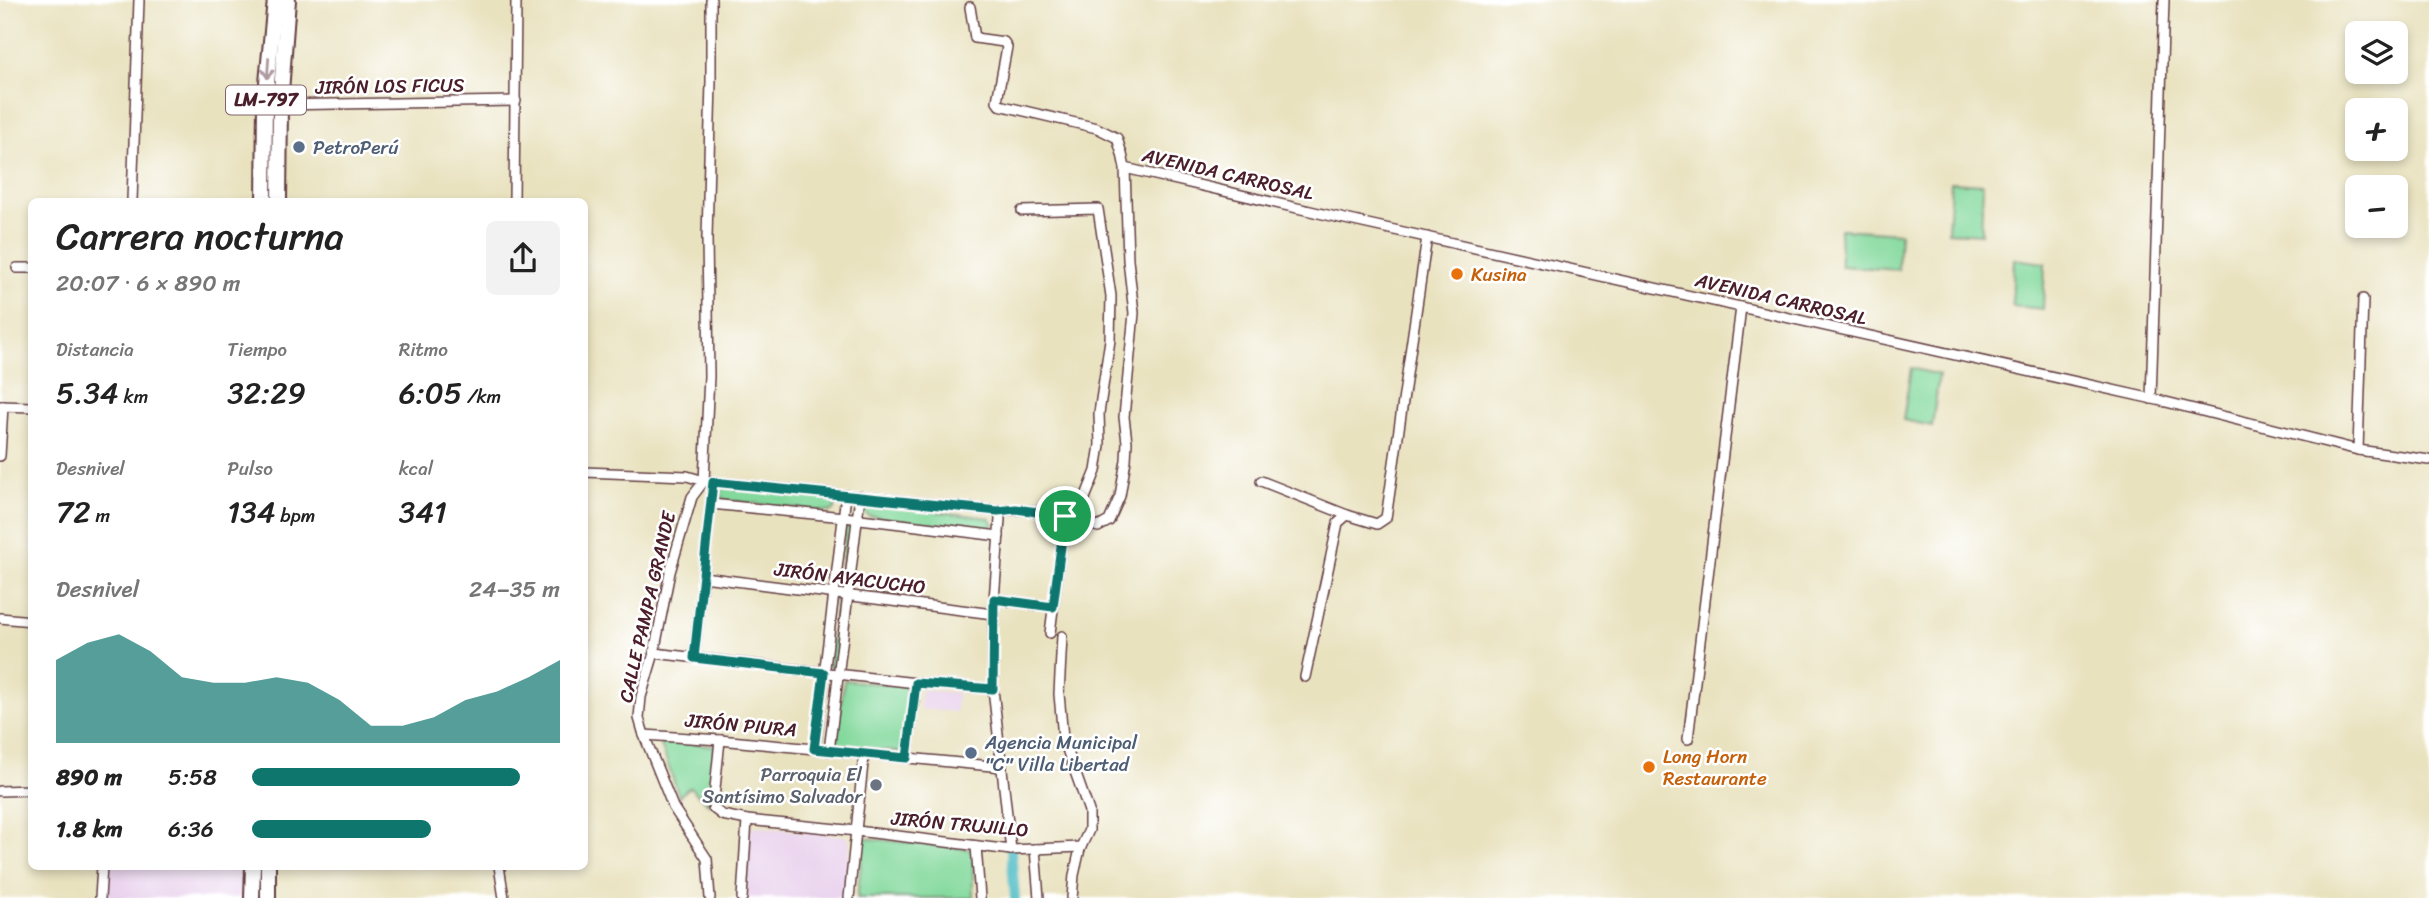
<!DOCTYPE html>
<html lang="es">
<meta charset="utf-8">
<style>
:root{--surface:#fff;--page:#f2f2f2;--text:#222;--muted:#767676;--accent:#0f766e}
body{margin:0;font-family:Sriracha,sans-serif;background:var(--page);color:var(--text);height:100vh;display:flex;flex-direction:column;font-size:26px;white-space:nowrap}
*{box-sizing:border-box;margin:0}
p{font-size:23px;color:var(--muted)}
.icon{flex:none;width:38px;height:38px;fill:none;stroke:currentColor;stroke-width:2;stroke-linecap:round;stroke-linejoin:round}
.map{position:relative;flex:1;overflow:hidden}
.panel{position:absolute;left:28px;top:198px;width:560px;height:672px;display:flex;flex-direction:column;background:var(--surface);border-radius:10px;box-shadow:0 4px 10px #0003}
.panel>*{flex:none}
.fabs{position:absolute;left:2345px;top:21px;display:grid;gap:14px}
.fabs a{display:grid;place-items:center;width:63px;height:63px;border-radius:10px;background:var(--surface);box-shadow:0 4px 10px #0003;font-size:35px}
.pin{position:absolute;display:grid;place-items:center;width:60px;height:60px;color:#fff;margin:-30px;border:4px solid #fff;border-radius:50%;box-shadow:0 2px 7px #0007}
.round{display:grid;place-items:center;flex:none;width:74px;height:74px;border-radius:10px;background:var(--page)}
.summary{display:flex;align-items:center;justify-content:space-between;height:119px;padding:0 28px}
h1{font-size:38px;font-weight:600;line-height:52px}
.stats{display:grid;grid-template-columns:repeat(3,1fr);gap:10px;height:119px;padding:7px 28px}
.stats div{display:grid;align-content:center}
.stats b{font-size:30px;font-weight:600}
.stats small{font-size:19px;font-weight:400}
.stats p{font-size:19px}
.chart{height:196px;padding:14px 28px}
.chart p{display:flex;justify-content:space-between}
.chart svg{width:100%;height:126px;margin-top:7px;fill:var(--accent);opacity:.7}
ul{padding:0 28px;list-style:none;font-size:23px}
li{display:grid;grid-template-columns:112px 84px 1fr;align-items:center;height:52px}
li i{height:18px;border-radius:9px;background:var(--accent)}
.map>svg:first-child{display:block}
.built{fill:#e9d1ed}
.green{fill:#83d99c;stroke:#667c64;stroke-width:2}
.lines{fill:none;stroke-linecap:round;stroke-linejoin:round}
.canal{stroke:#4cbbc4;stroke-width:10}
.minor-casing{stroke:#623c41;stroke-width:12}
.primary-casing{stroke:#623c41;stroke-width:18}
.minor{stroke:#fff;stroke-width:9}
.primary{stroke:#fff;stroke-width:14}
.oneway{stroke:#ae9aa0}
.route-casing{stroke:#fff;stroke-width:14}
.route{stroke:#0f766e;stroke-width:9}
.service-dot{fill:#5c6f8a;stroke:#fff;stroke-width:2.5}
.food-dot{fill:#e8710a;stroke:#fff;stroke-width:2.5}
.worship-dot{fill:#6b7280;stroke:#fff;stroke-width:2.5}
.labels{text-anchor:middle;dominant-baseline:central;stroke-width:5;stroke-linejoin:round;paint-order:stroke}
.shield{fill:#fff;stroke:#80626b;stroke-width:2}
.shield-label{font-size:18px;font-weight:bold;fill:#4a1f2b}
.street-label{font-size:19px;fill:#4a1f2b;stroke:#fff}
.service-label{font-size:19px;fill:#4e5e75;stroke:#fff;text-anchor:start}
.food-label{font-size:19px;fill:#c56008;stroke:#fff;text-anchor:start}
.worship-label{font-size:19px;fill:#5b616d;stroke:#fff;text-anchor:end}
</style>
<div class="map">
<svg width="2429" height="898" viewBox="0 0 2429 898">
<rect width="100%" height="100%" fill="#fff"/>
<filter id="ink" filterUnits="userSpaceOnUse"><feTurbulence type="fractalNoise" baseFrequency=".0143" numOctaves="2"/><feDisplacementMap in="SourceGraphic" scale="14" xChannelSelector="R" yChannelSelector="G"/><feConvolveMatrix kernelMatrix="1 2 1 2 8 2 1 2 1" color-interpolation-filters="sRGB"/></filter>
<filter id="wash" filterUnits="userSpaceOnUse"><feTurbulence type="fractalNoise" baseFrequency=".00686" numOctaves="4" result="noise"/><feDisplacementMap in="SourceGraphic" scale="28" xChannelSelector="R" yChannelSelector="G"/><feGaussianBlur stdDeviation="1.57" result="paint"/><feColorMatrix in="noise" values="0 0 0 0 0 0 0 0 0 0 0 0 0 0 0 0 0 1.4 0 .05"/><feComposite in="paint" operator="in"/></filter>
<g filter="url(#wash)">
<rect width="100%" height="100%" fill="#e9e2bf"/>
<g class="built">
<path d="M921 690 957 693 956 712 920 709Z"/>
<path d="M754 826 798 831 803 834 805 832 845 836 850 841 843 898H746L750 830Z"/>
<path d="M106 866H242L241 898H106Z"/>
</g>
<g class="green">
<path d="M1951 182 1983 184 1981 234 1948 232Z"/>
<path d="M1840 229 1900 233 1898 270 1841 266Z"/>
<path d="M2014 259 2045 263 2043 309 2012 306Z"/>
<path d="M1911 368 1939 375 1932 426 1903 420Z"/>
<path d="M725 486 823 497 831 499 836 507 833 511 829 512 725 500 721 496V491Z"/>
<path d="M868 503 989 518 994 524 989 531 869 516 864 512 865 505Z"/>
<path d="M846 526 853 527 845 591 839 590Z"/>
<path d="M836 602 842 603 835 666H829Z"/>
<path d="M844 680 912 687 905 753 836 746Z"/>
<path d="M662 740 715 746 708 804 690 787 679 796 661 745Z"/>
<path d="M864 838 969 849 973 851V898H857Z"/>
</g>
<g class="lines">
<path class="canal" d="M1011 850 1015 898"/>
</g>
</g>
<g filter="url(#ink)">
<g class="lines">
<defs>
<g id="minor">
<path d="M276 105 516 101"/>
<path d="M1125 168 1336 217 2162 401 2358 450 2429 460"/>
<path d="M132 201 139 0"/>
<path d="M514 201 516 0"/>
<path d="M1022 211 1098 209 1111 296 1110 340 1099 413 1100 445 1096 471 1077 518"/>
<path d="M17 268H32"/>
<path d="M2151 399 2164 0"/>
<path d="M0 406 32 407"/>
<path d="M2358 450 2363 299"/>
<path d="M0 456 3 406"/>
<path d="M584 472 687 476 704 481 998 511C1031 507 1067 515 1098 527L1109 521 1120 496 1126 460 1127 442 1124 417 1134 313 1128 260 1125 168 1122 154 1117 138 1097 128 999 105 997 101 1007 47 1004 42 975 38 970 7"/>
<path d="M1261 481 1347 515"/>
<path d="M711 504 844 517 999 536"/>
<path d="M1000 519 993 614V689L1011 850"/>
<path d="M703 577 993 614"/>
<path d="M994 599 1053 607"/>
<path d="M0 618 32 621"/>
<path d="M1050 633 1065 516"/>
<path d="M1062 636 1059 694 1063 738 1089 811V830L1080 849 1074 875 1072 898"/>
<path d="M654 653 916 683 993 689"/>
<path d="M694 658 713 482"/>
<path d="M1305 677 1338 523 1347 515 1377 524 1386 518 1427 237"/>
<path d="M644 735 720 740 1002 767"/>
<path d="M1688 739 1741 307"/>
<path d="M720 740 713 808 722 815 747 820 857 831 1011 850 1081 847"/>
<path d="M815 749 846 495"/>
<path d="M829 751 860 496"/>
<path d="M907 758 916 683"/>
<path d="M0 791 32 790"/>
<path d="M976 846 980 898"/>
<path d="M1035 849 1039 898"/>
<path d="M499 866 504 898"/>
<path d="M100 898 102 866"/>
<path d="M710 898 707 859 673 807 644 735 639 718 641 697 654 653 670 572 692 497 704 481 709 376 707 238 711 81V0"/>
<path d="M742 898 747 820"/>
<path d="M849 898 864 754"/>
</g>
<g id="primary">
<path d="M264 201 265 103 275 0"/>
<path d="M279 201 280 105 288 0"/>
<path d="M252 898 253 866"/>
<path d="M268 898V866"/>
</g>
</defs>
<use href="#minor" class="minor-casing"/>
<use href="#primary" class="primary-casing"/>
<use href="#minor" class="minor"/>
<use href="#primary" class="primary"/>
</g>
<defs><path id="oneway-shaft" d="M-6 0H5M1.5-3L5.5 0L1.5 3" fill="none" stroke-width="1.6" stroke-linecap="round" stroke-linejoin="round" transform="scale(1.75)"/></defs>
<use class="oneway" href="#oneway-shaft" transform="translate(268 68) rotate(94)"/>
</g>
<g class="lines" filter="url(#ink)">
<defs>
<path id="route" d="M713 482 998 511 1016 509 1065 516 1053 607 994 599 993 689 916 683 907 758 814 749 824 673 694 658Z"/>
</defs>
<use href="#route" class="route-casing"/>
<use href="#route" class="route"/>
</g>
<g class="service-dot">
<circle cx="299" cy="147" r="7"/>
<circle cx="971" cy="753" r="7"/>
</g>
<g class="food-dot">
<circle cx="1457" cy="274" r="7"/>
<circle cx="1649" cy="767" r="7"/>
</g>
<circle class="worship-dot" cx="876" cy="785" r="7"/>
<g class="labels">
<rect class="shield" x="226" y="85.5" width="80" height="29" rx="5"/>
<g class="shield-label">
<text x="266" y="100">LM-797</text>
</g>
<g class="street-label">
<text transform="translate(390 86) rotate(-1)">JIRÓN LOS FICUS</text>
<text transform="translate(1228 174) rotate(13)">AVENIDA CARROSAL</text>
<text transform="translate(1781 299) rotate(13)">AVENIDA CARROSAL</text>
<text transform="translate(850 578) rotate(7)">JIRÓN AYACUCHO</text>
<text transform="translate(647 607) rotate(-77)">CALLE PAMPA GRANDE</text>
<text transform="translate(741 725) rotate(5)">JIRÓN PIURA</text>
<text transform="translate(960 824) rotate(5)">JIRÓN TRUJILLO</text>
</g>
<g class="service-label">
<text x="313" y="147">PetroPerú</text>
<text x="985" y="742">Agencia Municipal<tspan x="985" dy="22">"C" Villa Libertad</tspan></text>
</g>
<g class="food-label">
<text x="1471" y="274">Kusina</text>
<text x="1663" y="756">Long Horn<tspan x="1663" dy="22">Restaurante</tspan></text>
</g>
<g class="worship-label">
<text x="862" y="774">Parroquia El<tspan x="862" dy="22">Santísimo Salvador</tspan></text>
</g>
</g>
</svg>
<div class="fabs">
<a><svg class="icon" aria-label="layers" viewBox="0 0 24 24"><path d="M12 4l9 5-9 5-9-5zM3 14l9 5 9-5"/></svg></a>
<a>+</a>
<a>−</a>
</div>
<div class="pin" style="left:1065px;top:516px;background:#1e9e55"><svg class="icon" aria-label="arrive" viewBox="0 0 24 24"><path d="M6 21V4h12l-3 4 3 4H6"/></svg></div>
<section class="panel">
<div class="summary"><div><h1>Carrera nocturna</h1><p>20:07 · 6 × 890 m</p></div><a class="round"><svg class="icon" aria-label="share" viewBox="0 0 24 24"><path d="M12 15V3M7 8l5-5 5 5M5 13v7h14v-7"/></svg></a></div>
<div class="stats">
<div><p>Distancia</p><b>5.34<small> km</small></b></div>
<div><p>Tiempo</p><b>32:29</b></div>
<div><p>Ritmo</p><b>6:05<small> /km</small></b></div>
</div>
<div class="stats">
<div><p>Desnivel</p><b>72<small> m</small></b></div>
<div><p>Pulso</p><b>134<small> bpm</small></b></div>
<div><p>kcal</p><b>341</b></div>
</div>
<div class="chart"><p><span>Desnivel</span>24–35 m</p>
<svg viewBox="0 0 160 44" preserveAspectRatio="none"><path d="M0 44V15L10 9L20 6L30 12L40 21L50 23L60 23L70 21L80 23L90 29L100 38L110 38L120 35L130 29L140 26L150 21L160 15V44z"/></svg>
</div>
<ul>
<li><b>890 m</b>5:58<i style="width:87%"></i></li>
<li><b>1.8 km</b>6:36<i style="width:58%"></i></li>
</ul>
</section>
</div>
